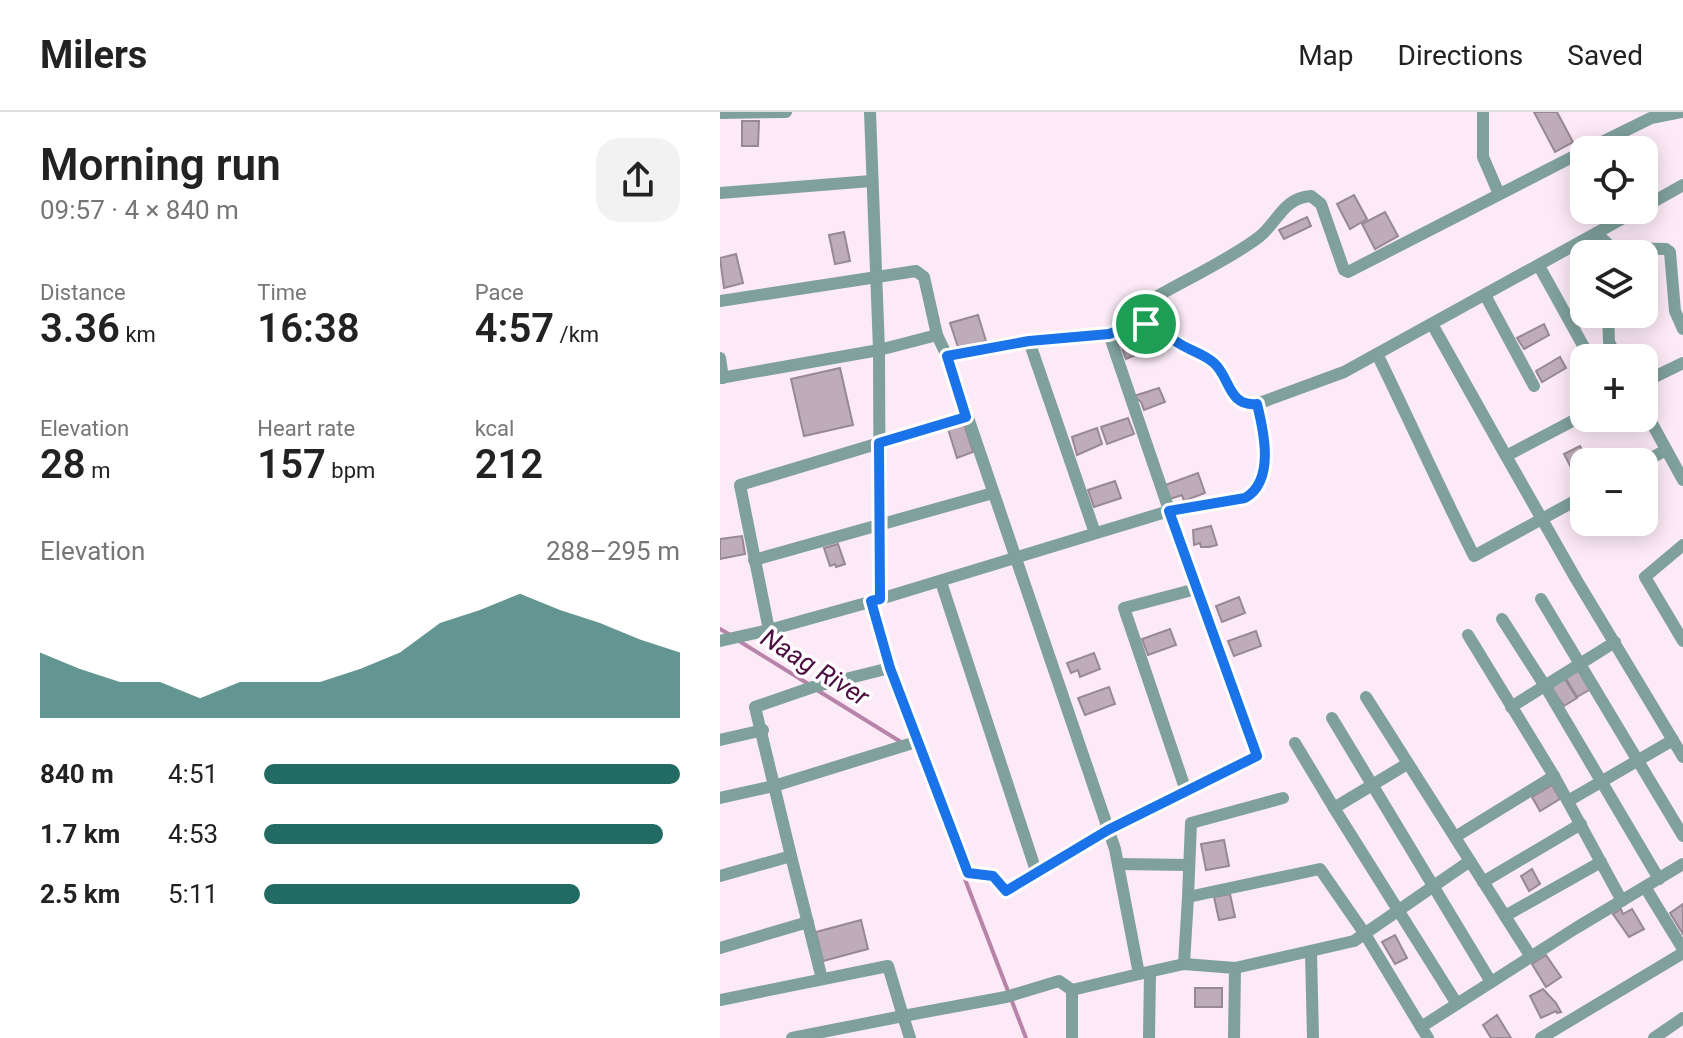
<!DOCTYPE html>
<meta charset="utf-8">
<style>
:root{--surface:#fff;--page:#f2f2f2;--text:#222;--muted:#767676;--line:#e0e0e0;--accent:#226b64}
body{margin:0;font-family:Roboto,sans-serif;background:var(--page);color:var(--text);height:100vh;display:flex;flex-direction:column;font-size:30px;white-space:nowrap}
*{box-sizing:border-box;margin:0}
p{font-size:26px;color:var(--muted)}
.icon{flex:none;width:44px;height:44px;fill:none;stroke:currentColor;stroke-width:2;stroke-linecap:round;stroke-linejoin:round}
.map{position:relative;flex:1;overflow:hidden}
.side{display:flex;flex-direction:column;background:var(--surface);width:720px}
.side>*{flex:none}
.buttons{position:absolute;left:850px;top:24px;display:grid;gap:16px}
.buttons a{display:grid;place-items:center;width:88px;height:88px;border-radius:16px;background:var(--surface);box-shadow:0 4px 20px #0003;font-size:40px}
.pin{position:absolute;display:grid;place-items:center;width:68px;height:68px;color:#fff;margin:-34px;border:4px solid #fff;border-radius:50%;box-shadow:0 2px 8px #0007}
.round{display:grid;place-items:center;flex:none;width:84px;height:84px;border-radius:24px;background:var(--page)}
.overview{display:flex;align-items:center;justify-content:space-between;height:136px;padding:0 40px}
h1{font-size:44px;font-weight:600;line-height:60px}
.figures{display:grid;grid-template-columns:repeat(3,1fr);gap:12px;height:136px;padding:8px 40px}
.figures div{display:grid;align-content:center}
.figures b{font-size:40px;font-weight:600}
.figures small{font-size:22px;font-weight:400}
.figures p{font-size:22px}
.chart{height:224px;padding:16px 40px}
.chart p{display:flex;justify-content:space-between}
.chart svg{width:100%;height:144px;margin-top:8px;fill:var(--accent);opacity:.7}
ul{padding:0 40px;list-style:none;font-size:26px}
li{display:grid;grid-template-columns:128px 96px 1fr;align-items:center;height:60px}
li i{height:20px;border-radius:10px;background:var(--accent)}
header{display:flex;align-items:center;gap:48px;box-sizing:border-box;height:112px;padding:0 40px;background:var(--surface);border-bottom:2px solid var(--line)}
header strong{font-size:38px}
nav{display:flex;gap:44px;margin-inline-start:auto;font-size:28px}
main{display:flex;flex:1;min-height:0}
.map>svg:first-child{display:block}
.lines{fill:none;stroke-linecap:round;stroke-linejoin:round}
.stream{stroke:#b883a9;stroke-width:4}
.building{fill:#beadb9;stroke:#988893;stroke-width:2}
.street{stroke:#7fa09b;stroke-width:12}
.route-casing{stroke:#fff;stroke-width:16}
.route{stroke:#1a73e8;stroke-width:10}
.labels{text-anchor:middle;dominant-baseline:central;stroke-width:7;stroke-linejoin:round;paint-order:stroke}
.water-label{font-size:26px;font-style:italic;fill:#4c0d40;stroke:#fefefe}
</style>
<header>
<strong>Milers</strong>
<nav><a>Map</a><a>Directions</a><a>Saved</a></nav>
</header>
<main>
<section class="side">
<div class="overview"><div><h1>Morning run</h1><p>09:57 · 4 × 840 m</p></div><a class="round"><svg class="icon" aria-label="share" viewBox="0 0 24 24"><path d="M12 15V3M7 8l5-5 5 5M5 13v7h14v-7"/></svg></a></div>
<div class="figures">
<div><p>Distance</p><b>3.36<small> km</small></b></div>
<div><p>Time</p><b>16:38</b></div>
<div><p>Pace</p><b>4:57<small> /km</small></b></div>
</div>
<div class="figures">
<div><p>Elevation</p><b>28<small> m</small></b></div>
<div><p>Heart rate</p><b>157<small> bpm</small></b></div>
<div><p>kcal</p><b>212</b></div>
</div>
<div class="chart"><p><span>Elevation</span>288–295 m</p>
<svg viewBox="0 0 160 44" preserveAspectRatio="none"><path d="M0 44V24L10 29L20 33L30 33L40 38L50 33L60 33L70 33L80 29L90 24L100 15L110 11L120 6L130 11L140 15L150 20L160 24V44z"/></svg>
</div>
<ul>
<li><b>840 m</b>4:51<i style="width:100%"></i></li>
<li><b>1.7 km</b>4:53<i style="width:96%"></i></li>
<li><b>2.5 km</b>5:11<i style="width:76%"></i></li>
</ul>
</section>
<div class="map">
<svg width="963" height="926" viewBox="0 0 963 926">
<rect width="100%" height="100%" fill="#fceaf6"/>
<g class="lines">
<g class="stream">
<path d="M0 517 12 524"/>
<path d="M19 529 90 573"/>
<path d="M97 578 181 630"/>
<path d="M243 762 306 926"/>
</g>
</g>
<g class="building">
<path d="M814 0H837L853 30 835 40Z"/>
<path d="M22 9H39L38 34H22Z"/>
<path d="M634 83 647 107 630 117 617 92Z"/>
<path d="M665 100 678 124 655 137 642 112Z"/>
<path d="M587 105 591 114 564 127 559 118Z"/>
<path d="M124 120 130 149 115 152 109 123Z"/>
<path d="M16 142 23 171 4 176 0 146Z"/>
<path d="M258 203 266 229 239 238 230 211Z"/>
<path d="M824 212 829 223 804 237 797 226Z"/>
<path d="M425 220 432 236 406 247 400 231Z"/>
<path d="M840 245 846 256 822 270 816 259Z"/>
<path d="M120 256 133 313 84 324 71 267Z"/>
<path d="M439 276 445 290 424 298 421 290 414 284Z"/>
<path d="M408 306 414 322 387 332 381 315Z"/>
<path d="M244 312 253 340 237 346 228 317Z"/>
<path d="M377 316 382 332 357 343 352 325Z"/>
<path d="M860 334 869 350H864V371L860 373 844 342Z"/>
<path d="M478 361 485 381 464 389 462 383 450 387 445 373Z"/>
<path d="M395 369 401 386 374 395 368 378Z"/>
<path d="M491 414 497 433 489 435H481L480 431 474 433 473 418Z"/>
<path d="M22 424 25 442 0 447V427Z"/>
<path d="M118 432 125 452 116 455 115 452 110 454 104 436Z"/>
<path d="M519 485 525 501 502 510 496 494Z"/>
<path d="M450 517 456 533 428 543 422 527Z"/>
<path d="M536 519 541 534 514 544 508 529Z"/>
<path d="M374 541 380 557 360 565 358 558 351 561 347 551Z"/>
<path d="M858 557 871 577 857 585 845 565Z"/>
<path d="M844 566 857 586 844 594 831 575Z"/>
<path d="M389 575 395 592 365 603 358 586Z"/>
<path d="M832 673 840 687 820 699 812 685Z"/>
<path d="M504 728 509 754 486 758 481 732Z"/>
<path d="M812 757 820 772 809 779 801 764Z"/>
<path d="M510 782 515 805 499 808 494 785Z"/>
<path d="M963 792V822L950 801Z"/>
<path d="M901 797 903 802 912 797 924 817 909 825 893 802Z"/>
<path d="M141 808 148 837 103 849 96 820Z"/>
<path d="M675 823 687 846 675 852 662 830Z"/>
<path d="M826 843 841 865 826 875 812 852Z"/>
<rect x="475" y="876" width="27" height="19"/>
<path d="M823 877 836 891 841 900 837 901 836 899 821 906 810 884Z"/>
<path d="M777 903 791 926H771L763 913Z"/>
</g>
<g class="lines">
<g class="street">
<path d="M150 0 159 238 217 223 227 244 395 737 419 862 464 852 515 856 514 926"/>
<path d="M763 0V45L779 82"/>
<path d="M0 1 66 0"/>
<path d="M866 38 931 6 961 0"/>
<path d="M0 81 151 69"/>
<path d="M924 95 963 73"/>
<path d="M877 122 892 136 946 137 950 140 955 199 963 217"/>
<path d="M819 154 870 246"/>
<path d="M765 183 814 274"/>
<path d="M0 189 196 159 204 165 217 223"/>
<path d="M888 202 889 230 897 246"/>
<path d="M426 212 429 196 436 185C467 167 512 146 539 125 558 110 563 86 591 84L601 92 624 158 628 160 864 39"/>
<path d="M712 212 786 344"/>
<path d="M389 222C399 219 415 210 426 212 432 212 493 249 497 254 507 267 509 280 522 291L537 292 624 260 918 98"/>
<path d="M657 242C690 309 720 377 754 444L864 384"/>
<path d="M227 244 309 229"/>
<path d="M0 246 3 266"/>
<path d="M0 266 159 238 160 487 449 399 525 386C555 369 544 320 537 292"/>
<path d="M924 270 963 251"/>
<path d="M924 297 963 368"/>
<path d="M864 303 786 344 856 467 963 645"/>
<path d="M924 350 946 338"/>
<path d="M375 421 309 229 389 222 476 477"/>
<path d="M963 433 925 465 963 529"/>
<path d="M34 448 273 381"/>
<path d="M221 470 317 762"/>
<path d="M821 487 963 724"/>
<path d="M782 507 825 574 939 767"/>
<path d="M49 518 20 373 246 305"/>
<path d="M748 523 834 664 902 789"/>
<path d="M0 529 49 518 157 488"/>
<path d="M170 556 248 761 273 764 283 778H288L388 718 466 679 404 496 476 477 537 644 466 679"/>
<path d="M791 595 895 530"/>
<path d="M612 606 771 870"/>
<path d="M0 628 43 618"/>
<path d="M575 631 614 696"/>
<path d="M687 652 614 696 737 892"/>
<path d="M0 686 54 674 196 630"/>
<path d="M563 686 471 711 468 785 600 757 645 822 701 915"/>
<path d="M848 689 953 628"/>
<path d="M735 725 834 664"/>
<path d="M71 744 35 595 93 575 170 556 151 489"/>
<path d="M750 749 811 845"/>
<path d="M398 752 469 753"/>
<path d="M0 764 71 744 102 867"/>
<path d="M763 770 861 712"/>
<path d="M925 775 963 837"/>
<path d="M785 804 881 750"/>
<path d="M0 836 88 810"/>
<path d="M591 840 593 926"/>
<path d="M464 852 468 785"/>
<path d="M515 856 634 829 750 749 646 585"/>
<path d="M0 888 168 854 183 904 286 885 339 869 352 878 419 862"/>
<path d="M72 926 183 904 190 926"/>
<path d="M352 926V878"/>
<path d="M429 926 430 860"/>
<path d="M708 926 701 915 856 816 963 752"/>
<path d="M821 926 963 841"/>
<path d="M934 926 963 906"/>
</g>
</g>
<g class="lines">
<defs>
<path id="route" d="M421 211C437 212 446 224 460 232 471 239 484 242 494 251 510 265 508 295 537 292 544 320 555 369 525 386L449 399 537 644 388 718 286 779 273 764 248 761 170 556 151 489 160 487 159 331 246 305 227 244 309 229 389 222Z"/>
</defs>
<use href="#route" class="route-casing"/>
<use href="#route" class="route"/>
</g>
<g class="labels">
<g class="water-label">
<text transform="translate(95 555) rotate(32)">Naag River</text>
</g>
</g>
</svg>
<div class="buttons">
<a><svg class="icon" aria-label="locate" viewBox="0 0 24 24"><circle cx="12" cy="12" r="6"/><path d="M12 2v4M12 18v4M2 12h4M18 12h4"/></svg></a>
<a><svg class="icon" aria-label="layers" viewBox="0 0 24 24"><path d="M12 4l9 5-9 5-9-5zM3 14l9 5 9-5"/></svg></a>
<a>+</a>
<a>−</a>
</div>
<div class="pin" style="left:426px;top:212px;background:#1e9e55"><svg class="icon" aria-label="arrive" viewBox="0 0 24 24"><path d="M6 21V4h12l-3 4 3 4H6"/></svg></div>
</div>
</main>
